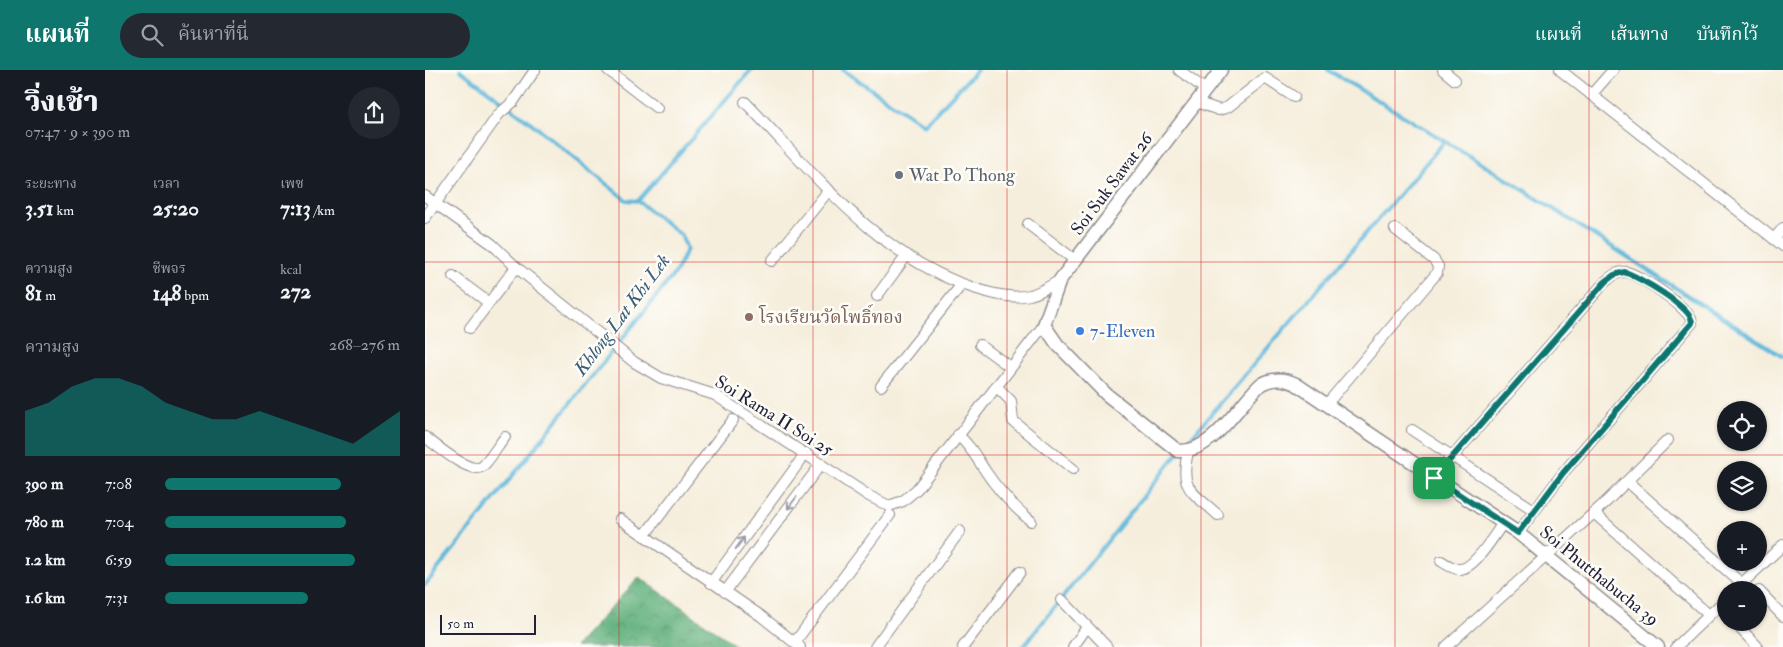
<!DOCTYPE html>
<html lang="th">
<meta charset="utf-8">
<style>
:root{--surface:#171b24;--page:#242831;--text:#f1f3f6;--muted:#9ea1a6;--accent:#0f766e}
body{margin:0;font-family:"IM FELL Double Pica","Noto Serif Thai",serif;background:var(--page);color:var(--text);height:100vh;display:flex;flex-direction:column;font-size:19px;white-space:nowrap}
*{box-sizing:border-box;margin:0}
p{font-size:16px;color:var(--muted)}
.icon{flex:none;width:28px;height:28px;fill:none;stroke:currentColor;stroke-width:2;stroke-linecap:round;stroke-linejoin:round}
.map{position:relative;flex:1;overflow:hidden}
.panel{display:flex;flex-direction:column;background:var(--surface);width:425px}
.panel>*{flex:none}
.buttons{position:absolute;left:1292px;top:331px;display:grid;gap:10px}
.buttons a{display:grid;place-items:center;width:50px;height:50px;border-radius:50%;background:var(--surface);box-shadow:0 1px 4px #0004;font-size:25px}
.scale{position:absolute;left:15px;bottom:12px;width:96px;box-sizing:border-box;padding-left:5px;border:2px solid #22223b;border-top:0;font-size:14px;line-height:18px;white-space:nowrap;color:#22223b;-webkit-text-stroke:4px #fdfcf7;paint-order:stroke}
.pin{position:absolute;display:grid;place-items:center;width:42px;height:42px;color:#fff;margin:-21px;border-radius:10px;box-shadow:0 2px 8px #0006}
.round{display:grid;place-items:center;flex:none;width:52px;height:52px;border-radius:26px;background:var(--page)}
.headline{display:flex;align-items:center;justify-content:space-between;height:85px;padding:0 25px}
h1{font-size:28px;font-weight:800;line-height:38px}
.figures{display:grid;grid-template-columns:repeat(3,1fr);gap:8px;height:85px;padding:5px 25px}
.figures div{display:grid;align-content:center}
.figures b{font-size:21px;font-weight:800}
.figures small{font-size:14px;font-weight:400}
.figures p{font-size:14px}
.chart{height:140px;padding:10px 25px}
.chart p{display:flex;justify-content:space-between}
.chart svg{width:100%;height:90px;margin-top:5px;fill:var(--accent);opacity:.7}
ul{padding:0 25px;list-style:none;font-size:16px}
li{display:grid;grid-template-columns:80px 60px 1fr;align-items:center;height:38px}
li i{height:12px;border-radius:6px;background:var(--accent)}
header{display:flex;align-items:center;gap:30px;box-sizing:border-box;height:70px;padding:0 25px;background:var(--accent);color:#fff}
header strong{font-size:24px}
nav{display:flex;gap:28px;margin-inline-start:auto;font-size:18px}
.search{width:350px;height:45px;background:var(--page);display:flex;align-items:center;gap:12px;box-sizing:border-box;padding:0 18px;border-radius:28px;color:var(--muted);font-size:19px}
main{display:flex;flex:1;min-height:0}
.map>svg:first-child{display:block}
.forest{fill:url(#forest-crowns);stroke:#42695b}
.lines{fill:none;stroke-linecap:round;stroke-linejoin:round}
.stream{stroke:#5fb9dc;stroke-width:4}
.minor-casing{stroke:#8c888c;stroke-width:12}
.tertiary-casing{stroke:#8c888c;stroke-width:15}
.minor{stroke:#fff;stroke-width:10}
.tertiary{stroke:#fff;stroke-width:12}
.oneway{stroke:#9c9ca7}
.route-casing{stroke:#fff;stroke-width:10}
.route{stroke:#0f766e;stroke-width:6}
.grid{fill:none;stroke:#d62828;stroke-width:1;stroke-opacity:0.55}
.worship-dot{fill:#6b7280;stroke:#fdfcf7;stroke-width:2}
.education-dot{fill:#8d6e63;stroke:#fdfcf7;stroke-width:2}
.shop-dot{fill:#3f7fe0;stroke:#fdfcf7;stroke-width:2}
.labels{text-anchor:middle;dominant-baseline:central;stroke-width:5;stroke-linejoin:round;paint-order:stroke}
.worship-label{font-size:18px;fill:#5b616d;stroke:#fdfcf7;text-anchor:start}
.street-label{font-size:18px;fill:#22223b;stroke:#fdfcf7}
.education-label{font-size:18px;fill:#785e54;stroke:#fdfcf7;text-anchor:start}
.shop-label{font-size:18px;fill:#366cbe;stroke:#fdfcf7;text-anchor:start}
.water-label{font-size:19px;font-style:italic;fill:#3a5e7b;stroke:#fdfcf7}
</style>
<header>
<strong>แผนที่</strong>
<div class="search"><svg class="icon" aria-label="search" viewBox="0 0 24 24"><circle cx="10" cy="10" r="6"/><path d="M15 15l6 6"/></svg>ค้นหาที่นี่</div>
<nav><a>แผนที่</a><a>เส้นทาง</a><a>บันทึกไว้</a></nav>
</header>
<main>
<section class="panel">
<div class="headline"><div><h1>วิ่งเช้า</h1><p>07:47 · 9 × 390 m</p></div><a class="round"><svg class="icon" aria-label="share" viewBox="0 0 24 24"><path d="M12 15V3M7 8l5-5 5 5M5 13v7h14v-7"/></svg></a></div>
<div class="figures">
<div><p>ระยะทาง</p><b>3.51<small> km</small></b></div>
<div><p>เวลา</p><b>25:20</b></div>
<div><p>เพซ</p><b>7:13<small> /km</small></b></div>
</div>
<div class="figures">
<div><p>ความสูง</p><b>81<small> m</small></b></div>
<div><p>ชีพจร</p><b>148<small> bpm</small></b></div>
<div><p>kcal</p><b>272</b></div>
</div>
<div class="chart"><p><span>ความสูง</span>268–276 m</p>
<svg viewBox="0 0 160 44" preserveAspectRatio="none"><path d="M0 44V22L10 18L20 10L30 6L40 6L50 10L60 18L70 22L80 26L90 26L100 22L110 26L120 30L130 34L140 38L150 30L160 22V44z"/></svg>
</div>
<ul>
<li><b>390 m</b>7:08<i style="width:75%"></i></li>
<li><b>780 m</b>7:04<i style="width:77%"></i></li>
<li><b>1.2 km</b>6:59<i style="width:81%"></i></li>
<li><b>1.6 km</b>7:31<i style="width:61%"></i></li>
</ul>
</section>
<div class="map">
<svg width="1358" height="577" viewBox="0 0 1358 577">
<defs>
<pattern id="forest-crowns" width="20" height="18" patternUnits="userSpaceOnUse" patternTransform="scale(1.25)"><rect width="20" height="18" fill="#61b07b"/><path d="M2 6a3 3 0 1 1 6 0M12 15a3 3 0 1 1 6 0" fill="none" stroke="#508f66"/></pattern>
</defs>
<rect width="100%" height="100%" fill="#fdfcf7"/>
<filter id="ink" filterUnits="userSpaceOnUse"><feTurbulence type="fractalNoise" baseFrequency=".02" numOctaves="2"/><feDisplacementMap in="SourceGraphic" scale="10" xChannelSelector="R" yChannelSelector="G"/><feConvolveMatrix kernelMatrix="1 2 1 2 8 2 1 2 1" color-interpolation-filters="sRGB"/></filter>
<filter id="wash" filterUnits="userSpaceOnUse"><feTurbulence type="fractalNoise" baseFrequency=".0096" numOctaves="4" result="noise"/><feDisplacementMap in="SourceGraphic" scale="20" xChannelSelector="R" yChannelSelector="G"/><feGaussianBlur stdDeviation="1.12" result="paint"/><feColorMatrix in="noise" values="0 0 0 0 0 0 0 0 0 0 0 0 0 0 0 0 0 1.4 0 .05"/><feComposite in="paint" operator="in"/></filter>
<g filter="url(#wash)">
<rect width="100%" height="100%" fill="#f6eedc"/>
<path class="forest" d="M214 507 313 577H150Z"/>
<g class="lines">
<g class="stream">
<path d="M35 0 105 52 201 130 213 131"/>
<path d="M418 0 499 55 552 0"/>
<path d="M903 0 1077 106 1358 287"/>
<path d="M758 377 1020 71"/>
<path d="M0 515 250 203 262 179 256 165 213 131 326 0"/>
<path d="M598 577 754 382"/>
</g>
</g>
</g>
<g filter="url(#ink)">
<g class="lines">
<defs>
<g id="minor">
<path d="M183 0 232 38"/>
<path d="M754 0 781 20"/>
<path d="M1018 0 1030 10"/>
<path d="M1135 0 1358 176"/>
<path d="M1166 25 1188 0"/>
<path d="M320 32C388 102 452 187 549 218 567 224 586 229 605 225 616 222 625 216 635 210"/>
<path d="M771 32 794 40 803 37 840 8 869 27"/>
<path d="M0 126 67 174 91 197 209 292 236 308 290 325 444 426 464 436 478 431 492 419 619 255"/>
<path d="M0 148 74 44 88 32 110 0"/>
<path d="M603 154 651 191"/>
<path d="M1349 169 1358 158"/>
<path d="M347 191 404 120"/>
<path d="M28 206 64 233"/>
<path d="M452 226 482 185"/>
<path d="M45 258 91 197"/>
<path d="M555 275 585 297"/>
<path d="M456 316 537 214"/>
<path d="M571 316 586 331 588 351 648 399"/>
<path d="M901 335 1012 203 1013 196 1009 190 970 159"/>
<path d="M987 360 1109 440"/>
<path d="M533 365C547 378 551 387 561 402 573 420 589 437 606 451"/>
<path d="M0 367C11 375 46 406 58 396 66 388 73 376 80 367"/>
<path d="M763 382C754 420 767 421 793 445"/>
<path d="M1009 408 1180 212C1186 207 1192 201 1201 202 1214 204 1268 240 1267 253L1138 403 1093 463"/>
<path d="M1202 411 1317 514"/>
<path d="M1169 443 1284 545"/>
<path d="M195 449 336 546 375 577"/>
<path d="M219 466 308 350"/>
<path d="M1016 491C1021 494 1028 499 1034 499 1049 500 1070 464 1078 453"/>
<path d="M286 513 381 383"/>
<path d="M1310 520 1358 475"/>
<path d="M1334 521 1358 546"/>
<path d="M300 522 396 394"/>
<path d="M637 530 682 577"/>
<path d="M1309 552 1332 576"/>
<path d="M370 572 465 445"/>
<path d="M450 577 535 461"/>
<path d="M538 577 595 502"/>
<path d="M648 577 662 557"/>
<path d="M1021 577 1182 431 1243 370"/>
<path d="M1251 577 1301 529"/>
</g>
<path id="tertiary" d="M796 0 635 210 619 255 632 274 681 324 753 381C788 383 812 336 836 314 849 308 858 308 871 314L1093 463 1233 577"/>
</defs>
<use href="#minor" class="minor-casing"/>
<use href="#tertiary" class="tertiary-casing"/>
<use href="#minor" class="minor"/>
<use href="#tertiary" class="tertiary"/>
</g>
<defs><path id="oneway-shaft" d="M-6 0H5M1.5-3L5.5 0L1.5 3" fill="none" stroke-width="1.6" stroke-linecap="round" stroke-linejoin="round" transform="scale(1.25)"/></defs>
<g class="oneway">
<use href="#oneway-shaft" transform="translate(367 433) rotate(127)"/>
<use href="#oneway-shaft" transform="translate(315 473) rotate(-54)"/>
</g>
</g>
<g class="lines" filter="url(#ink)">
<defs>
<path id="route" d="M1199 202C1213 206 1268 238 1267 253L1138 403 1093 463 1009 408 1180 212 1189 205Z"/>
</defs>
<use href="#route" class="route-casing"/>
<use href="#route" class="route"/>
</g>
<path class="grid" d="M194 0V577M388 0V577M582 0V577M776 0V577M970 0V577M1164 0V577M0 192H1358M0 385H1358"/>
<circle class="worship-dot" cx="474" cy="105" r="5"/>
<circle class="education-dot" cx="324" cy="247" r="5"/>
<circle class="shop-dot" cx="655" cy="261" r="5"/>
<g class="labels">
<g class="worship-label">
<text x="484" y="105">Wat Po Thong</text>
</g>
<g class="street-label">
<text transform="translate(687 114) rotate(-53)">Soi Suk Sawat 26</text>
<text transform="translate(349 346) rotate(32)">Soi Rama II Soi 25</text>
<text transform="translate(1174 506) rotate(39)">Soi Phutthabucha 39</text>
</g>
<g class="education-label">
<text x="334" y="247">โรงเรียนวัดโพธิ์ทอง</text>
</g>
<g class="shop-label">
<text x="665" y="261">7-Eleven</text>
</g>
<g class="water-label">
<text transform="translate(197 245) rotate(-53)">Khlong Lat Khi Lek</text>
</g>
</g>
</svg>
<div class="buttons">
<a><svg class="icon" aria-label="locate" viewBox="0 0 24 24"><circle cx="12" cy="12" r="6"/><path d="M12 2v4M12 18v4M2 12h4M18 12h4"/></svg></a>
<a><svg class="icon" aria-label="layers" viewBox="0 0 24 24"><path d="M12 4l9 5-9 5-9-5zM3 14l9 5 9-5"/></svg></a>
<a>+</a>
<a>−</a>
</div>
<div class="scale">50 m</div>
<div class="pin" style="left:1009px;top:408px;background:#1e9e55"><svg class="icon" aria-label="arrive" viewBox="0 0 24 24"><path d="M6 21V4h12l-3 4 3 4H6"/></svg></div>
</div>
</main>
